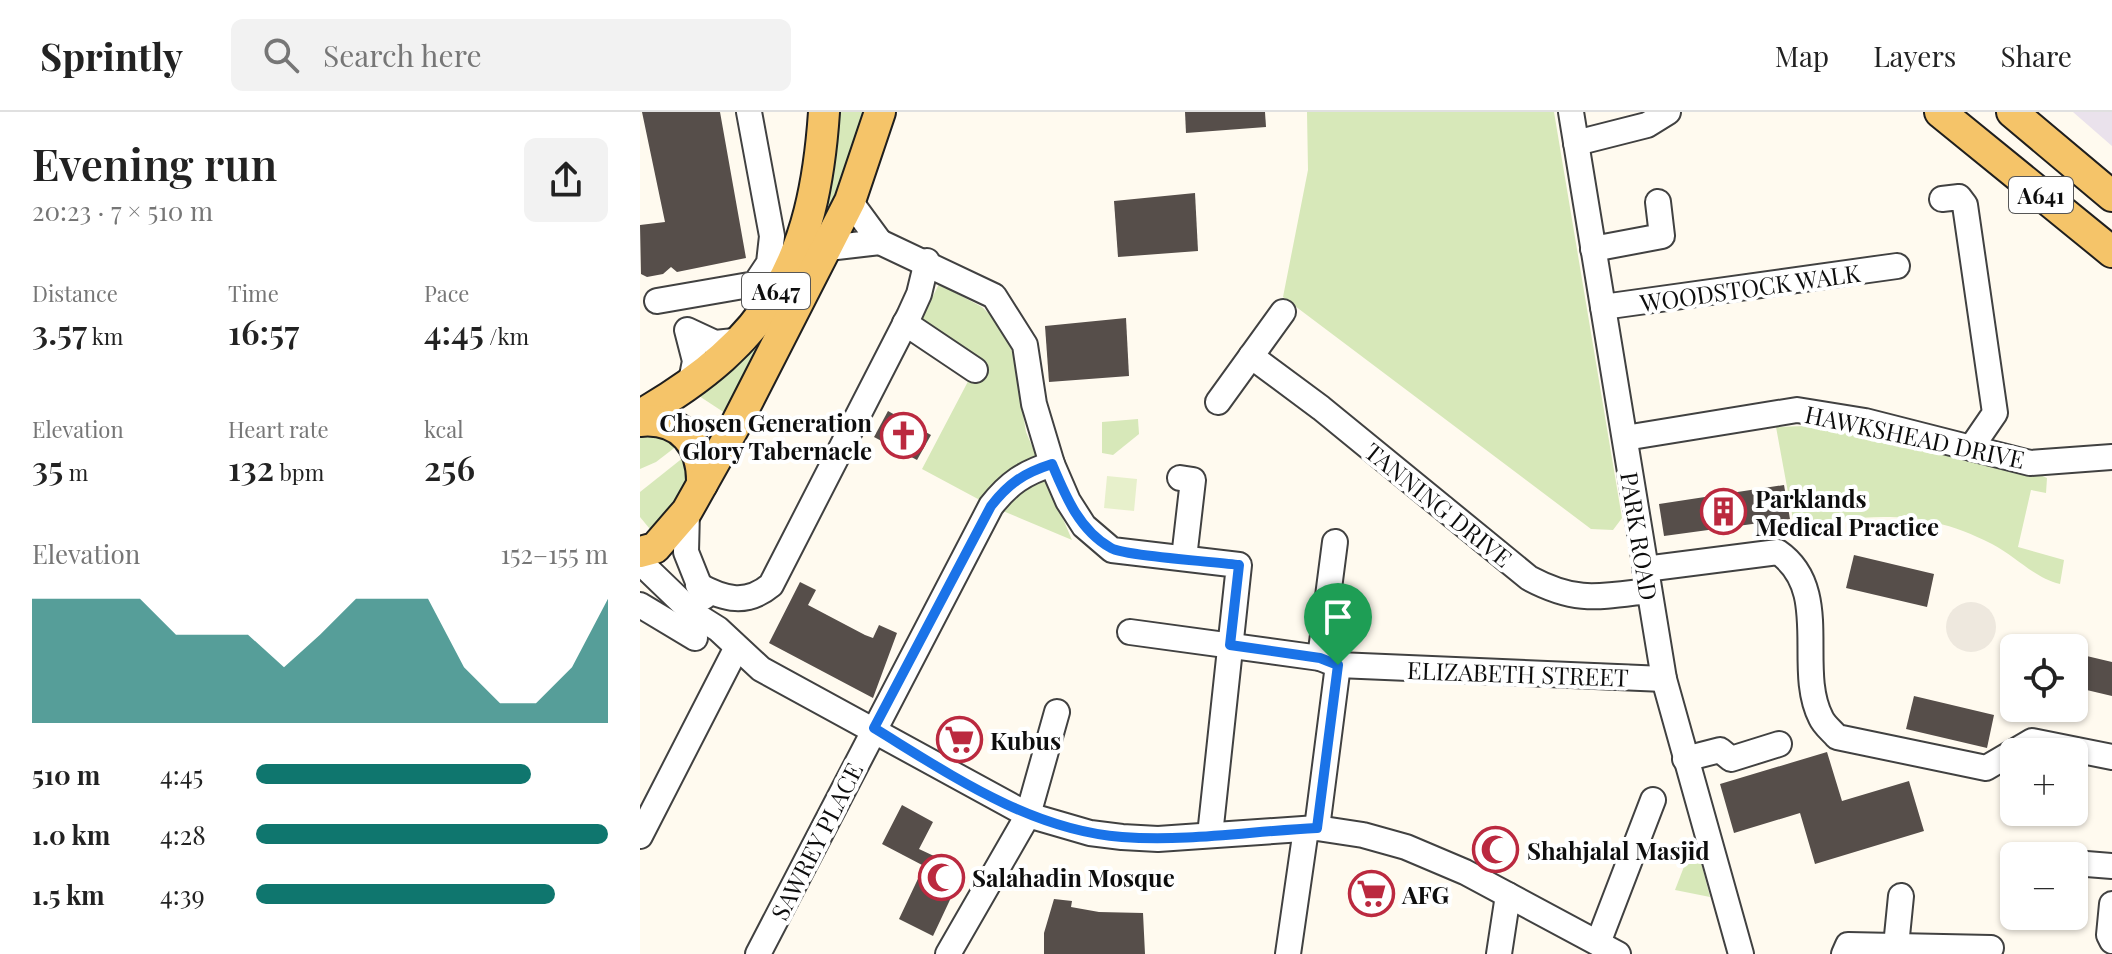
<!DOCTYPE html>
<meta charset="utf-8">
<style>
:root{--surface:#fff;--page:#f2f2f2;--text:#222;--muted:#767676;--line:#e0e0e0;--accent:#0f766e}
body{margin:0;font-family:"Playfair Display",serif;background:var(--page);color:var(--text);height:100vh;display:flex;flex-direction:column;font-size:30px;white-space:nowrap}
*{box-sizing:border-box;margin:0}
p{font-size:26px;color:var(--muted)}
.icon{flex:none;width:44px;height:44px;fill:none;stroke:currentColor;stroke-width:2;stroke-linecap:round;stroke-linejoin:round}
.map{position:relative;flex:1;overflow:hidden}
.side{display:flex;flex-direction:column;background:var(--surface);width:640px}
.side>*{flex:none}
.buttons{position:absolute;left:1360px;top:522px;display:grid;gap:16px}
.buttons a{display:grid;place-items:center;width:88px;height:88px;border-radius:12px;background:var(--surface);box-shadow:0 2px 6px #0004;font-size:40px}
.pin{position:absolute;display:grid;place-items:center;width:68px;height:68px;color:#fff;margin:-82px -34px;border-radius:50% 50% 50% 0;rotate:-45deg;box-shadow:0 0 8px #0007}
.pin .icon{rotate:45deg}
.round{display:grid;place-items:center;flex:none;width:84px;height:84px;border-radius:12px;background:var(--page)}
.summary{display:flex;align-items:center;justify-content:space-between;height:136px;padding:0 32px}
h1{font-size:44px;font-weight:600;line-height:60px}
.stats{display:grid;grid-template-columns:repeat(3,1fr);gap:12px;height:136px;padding:8px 32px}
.stats div{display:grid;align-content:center}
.stats b{font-size:34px;font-weight:600}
.stats small{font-size:22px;font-weight:400}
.stats p{font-size:22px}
.chart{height:224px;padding:16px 32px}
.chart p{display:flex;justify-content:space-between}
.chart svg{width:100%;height:144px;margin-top:8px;fill:var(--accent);opacity:.7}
ul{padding:0 32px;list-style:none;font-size:26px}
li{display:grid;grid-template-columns:128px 96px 1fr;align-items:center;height:60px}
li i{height:20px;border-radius:10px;background:var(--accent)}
header{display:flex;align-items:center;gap:48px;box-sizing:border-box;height:112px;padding:0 40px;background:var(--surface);border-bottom:2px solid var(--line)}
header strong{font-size:38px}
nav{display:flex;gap:44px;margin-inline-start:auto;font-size:28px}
.search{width:560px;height:72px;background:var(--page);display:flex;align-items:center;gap:20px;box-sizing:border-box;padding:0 28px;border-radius:12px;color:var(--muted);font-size:30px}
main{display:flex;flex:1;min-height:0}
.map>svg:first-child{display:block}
.industrial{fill:#eae2ec}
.green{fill:#d7e8b9}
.pitch{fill:#e7f0cb}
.plaza{fill:#eee8de}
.building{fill:#564e4a}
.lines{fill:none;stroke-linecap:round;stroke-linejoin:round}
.minor-casing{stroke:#414141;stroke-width:28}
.major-casing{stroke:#1f1f1f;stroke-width:34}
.minor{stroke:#fff;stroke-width:24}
.major{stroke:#f5c469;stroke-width:30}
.route-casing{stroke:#fff;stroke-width:16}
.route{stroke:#1a73e8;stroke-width:10}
.labels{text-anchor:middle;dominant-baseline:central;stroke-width:8;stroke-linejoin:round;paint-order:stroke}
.shield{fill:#fff;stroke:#565656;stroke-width:2}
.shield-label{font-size:22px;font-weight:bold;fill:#0e0e0e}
.street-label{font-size:24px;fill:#0e0e0e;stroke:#fff}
.poi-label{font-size:24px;font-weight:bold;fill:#0e0e0e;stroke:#fff;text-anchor:start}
</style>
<header>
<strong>Sprintly</strong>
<div class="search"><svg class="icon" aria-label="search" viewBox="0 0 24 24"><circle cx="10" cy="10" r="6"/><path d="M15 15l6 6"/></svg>Search here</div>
<nav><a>Map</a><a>Layers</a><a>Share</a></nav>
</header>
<main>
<section class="side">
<div class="summary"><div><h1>Evening run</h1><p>20:23 · 7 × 510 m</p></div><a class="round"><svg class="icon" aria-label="share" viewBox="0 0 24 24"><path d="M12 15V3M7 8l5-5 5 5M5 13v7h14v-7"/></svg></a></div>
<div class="stats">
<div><p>Distance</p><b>3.57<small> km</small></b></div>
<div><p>Time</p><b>16:57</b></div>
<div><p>Pace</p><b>4:45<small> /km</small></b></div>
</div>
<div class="stats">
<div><p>Elevation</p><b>35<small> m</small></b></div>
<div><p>Heart rate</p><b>132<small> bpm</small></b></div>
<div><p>kcal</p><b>256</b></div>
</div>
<div class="chart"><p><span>Elevation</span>152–155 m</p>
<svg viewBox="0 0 160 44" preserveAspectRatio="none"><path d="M0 44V6L10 6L20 6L30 6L40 17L50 17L60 17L70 27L80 17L90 6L100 6L110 6L120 27L130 38L140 38L150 27L160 6V44z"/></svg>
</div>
<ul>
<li><b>510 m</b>4:45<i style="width:78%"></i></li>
<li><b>1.0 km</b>4:28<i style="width:100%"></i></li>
<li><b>1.5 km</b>4:39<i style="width:85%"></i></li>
</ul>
</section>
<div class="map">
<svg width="1472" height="842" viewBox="0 0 1472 842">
<rect width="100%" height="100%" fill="#fffaef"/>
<path class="industrial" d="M1433 0H1472V34Z"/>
<g class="green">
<path d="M197 0H229L208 68 177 123 193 56Z"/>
<path d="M667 0H914L982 406 973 418 951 417 643 185 668 58Z"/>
<path d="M299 172 342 195 364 216 373 243 386 320 432 428 351 394 282 357 334 258 276 218Z"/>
<path d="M129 217 88 303 59 284Z"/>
<path d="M498 307 499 322 473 343 462 341V310Z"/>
<path d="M1189 313 1391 359 1407 366 1406 381 1391 378 1378 435 1424 448 1420 472C1394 466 1377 445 1352 432 1280 395 1230 404 1154 413L1136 315Z"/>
<path d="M18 320 42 330 16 350 0 357V322Z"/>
<path d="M49 341 51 370 14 422 0 405V380Z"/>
<path d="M1055 726 1070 785 1035 778Z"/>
</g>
<path class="pitch" d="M467 364 497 367 494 399 464 396Z"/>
<circle class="plaza" cx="1331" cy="515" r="25"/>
<g class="building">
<path d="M2 0H80L106 146 37 160 31 155 23 162 7 165 1 162 0 113 25 110Z"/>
<path d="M545 0H625L626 15 546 21Z"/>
<path d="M555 81 558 139 478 145 474 89Z"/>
<path d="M486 206 489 264 409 270 405 214Z"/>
<path d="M248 299 291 323 277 348 234 325Z"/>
<path d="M1144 373 1150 407 1024 424 1019 392Z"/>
<path d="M1214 443 1294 462 1287 495 1206 476Z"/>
<path d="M160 470 176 478 168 493 225 523 233 526 239 513 257 521 233 586 129 531Z"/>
<path d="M1434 541 1472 550V584L1434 575Z"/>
<path d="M1274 584 1354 603 1347 636 1266 617Z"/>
<path d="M1187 640 1202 689 1269 669 1284 719 1175 752 1160 701 1094 721 1080 672Z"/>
<path d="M262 693 293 710 279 737 324 758 293 824 259 807 284 754 242 732Z"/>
<path d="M854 716 876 727 859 761 837 749Z"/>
<path d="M414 787 432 789 431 795 459 800 503 801 505 842H404V821Z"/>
</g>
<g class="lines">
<defs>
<g id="minor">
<path d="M931 0 1024 567 1101 842"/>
<path d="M936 31 1007 13 1028 0"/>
<path d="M1302 87 1319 85 1325 93 1355 301 1331 336"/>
<path d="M240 130 354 184 385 233 394 292 412 352 428 389 444 414 472 438 599 453 570 723"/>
<path d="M188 136 240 130 210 89"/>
<path d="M953 137 1022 124 1018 90"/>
<path d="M17 189 115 172 129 151 132 124 109 0"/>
<path d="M963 195 1257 154"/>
<path d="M265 211 335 258"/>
<path d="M611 244 681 296 889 466C936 491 958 485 1008 479"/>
<path d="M50 274 55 249 47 218 75 231 104 228"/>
<path d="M578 290 643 200"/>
<path d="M985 326 1157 298 1225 309 1390 351 1472 345"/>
<path d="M540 366 553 368 544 446"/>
<path d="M47 399 46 440 64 485"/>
<path d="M0 450 54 502 78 517 121 557 388 703 450 721 482 725 518 727 677 716 723 723 766 735 825 760 978 842"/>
<path d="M1005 457 1138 440C1193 478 1155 556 1181 606 1184 613 1192 619 1197 625L1346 656 1392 629 1472 645"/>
<path d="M58 473C85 488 107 493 131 473L269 204 279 182 287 149"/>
<path d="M0 493 55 526"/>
<path d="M490 520 680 546 698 553 1024 567"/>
<path d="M680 546 695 430"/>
<path d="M1045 647 1080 638 1091 647 1139 632"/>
<path d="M677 716 698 553"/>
<path d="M0 724 96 537"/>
<path d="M1434 751 1472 754"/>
<path d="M1472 792 1469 823 1472 829"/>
<path d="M958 831 1013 688"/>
<path d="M1256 834 1261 784"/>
<path d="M118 842 351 394C369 371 384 361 412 352"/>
<path d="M308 842 388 703 417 600"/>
<path d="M648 842 666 717"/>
<path d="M859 842 868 783"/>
<path d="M1204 842 1208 833 1351 836"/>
</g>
<g id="major">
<path d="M1300 0 1472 140"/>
<path d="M1372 0 1472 84"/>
<path d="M0 303C131 229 174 148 184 0"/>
<path d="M0 309C42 305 63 334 62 372"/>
<path d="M0 440 15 436 47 399 97 310 210 89 240 0"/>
</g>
</defs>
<use href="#minor" class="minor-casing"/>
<use href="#major" class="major-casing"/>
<use href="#minor" class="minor"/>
<use href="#major" class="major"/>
</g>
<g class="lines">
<defs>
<path id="route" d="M412 352C425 383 439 418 471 436 484 444 577 450 599 453L590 533 680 546 698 553 677 716C612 719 547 730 482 725 390 718 311 663 234 616L351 394C369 371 384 361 412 352Z"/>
</defs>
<use href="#route" class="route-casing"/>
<use href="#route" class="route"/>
</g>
<defs>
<symbol id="church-ring" viewBox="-11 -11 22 22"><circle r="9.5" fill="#fff" stroke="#bb293f" stroke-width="1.5"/><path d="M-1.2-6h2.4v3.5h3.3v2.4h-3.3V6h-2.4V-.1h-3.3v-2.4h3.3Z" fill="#bb293f"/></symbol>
<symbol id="building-ring" viewBox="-11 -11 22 22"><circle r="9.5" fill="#fff" stroke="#bb293f" stroke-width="1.5"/><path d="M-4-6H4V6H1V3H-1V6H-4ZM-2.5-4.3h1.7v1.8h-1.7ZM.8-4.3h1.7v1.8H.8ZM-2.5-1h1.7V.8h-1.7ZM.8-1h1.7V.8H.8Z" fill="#bb293f"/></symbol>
<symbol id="supermarket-ring" viewBox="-11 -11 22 22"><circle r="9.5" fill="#fff" stroke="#bb293f" stroke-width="1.5"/><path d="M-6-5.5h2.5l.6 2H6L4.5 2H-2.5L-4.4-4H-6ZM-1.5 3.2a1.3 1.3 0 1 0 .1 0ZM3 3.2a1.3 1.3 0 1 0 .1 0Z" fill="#bb293f"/></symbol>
<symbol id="mosque-ring" viewBox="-11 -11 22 22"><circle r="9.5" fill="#fff" stroke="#bb293f" stroke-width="1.5"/><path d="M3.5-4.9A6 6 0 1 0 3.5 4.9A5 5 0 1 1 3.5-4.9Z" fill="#bb293f"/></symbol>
</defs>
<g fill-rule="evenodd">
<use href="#church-ring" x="238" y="298" width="51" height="51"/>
<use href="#building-ring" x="1058" y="374" width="51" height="51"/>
<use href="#supermarket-ring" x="294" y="602" width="51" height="51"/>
<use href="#mosque-ring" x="830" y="712" width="51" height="51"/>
<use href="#mosque-ring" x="276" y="740" width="51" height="51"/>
<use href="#supermarket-ring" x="706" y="756" width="51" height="51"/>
</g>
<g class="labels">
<g class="shield">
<rect x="1369" y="65" width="64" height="36" rx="6"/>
<rect x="102" y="161" width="68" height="36" rx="6"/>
</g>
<g class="shield-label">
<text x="1401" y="83">A641</text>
<text x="136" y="179">A647</text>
</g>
<g class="street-label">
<text transform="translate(1110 175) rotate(-8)">WOODSTOCK WALK</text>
<text transform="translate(1275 324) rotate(12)">HAWKSHEAD DRIVE</text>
<text transform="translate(799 392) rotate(39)">TANNING DRIVE</text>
<text transform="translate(1000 424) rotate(81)">PARK ROAD</text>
<text transform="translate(878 561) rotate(2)">ELIZABETH STREET</text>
<text transform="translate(176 729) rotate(-63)">SAWREY PLACE</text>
</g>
<g class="poi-label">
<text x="232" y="310" text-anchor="end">Chosen Generation<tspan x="232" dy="28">Glory Tabernacle</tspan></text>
<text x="1115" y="386">Parklands<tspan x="1115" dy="28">Medical Practice</tspan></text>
<text x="350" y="628">Kubus</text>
<text x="887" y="738">Shahjalal Masjid</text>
<text x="332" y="765">Salahadin Mosque</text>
<text x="762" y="782">AFG</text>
</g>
</g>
</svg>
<div class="buttons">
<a><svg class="icon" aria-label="locate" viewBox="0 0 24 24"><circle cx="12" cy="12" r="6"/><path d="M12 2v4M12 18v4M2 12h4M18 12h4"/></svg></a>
<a>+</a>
<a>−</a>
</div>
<div class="pin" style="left:698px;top:553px;background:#1e9e55"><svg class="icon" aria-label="arrive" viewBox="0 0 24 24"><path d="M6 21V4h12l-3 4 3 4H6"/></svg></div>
</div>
</main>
